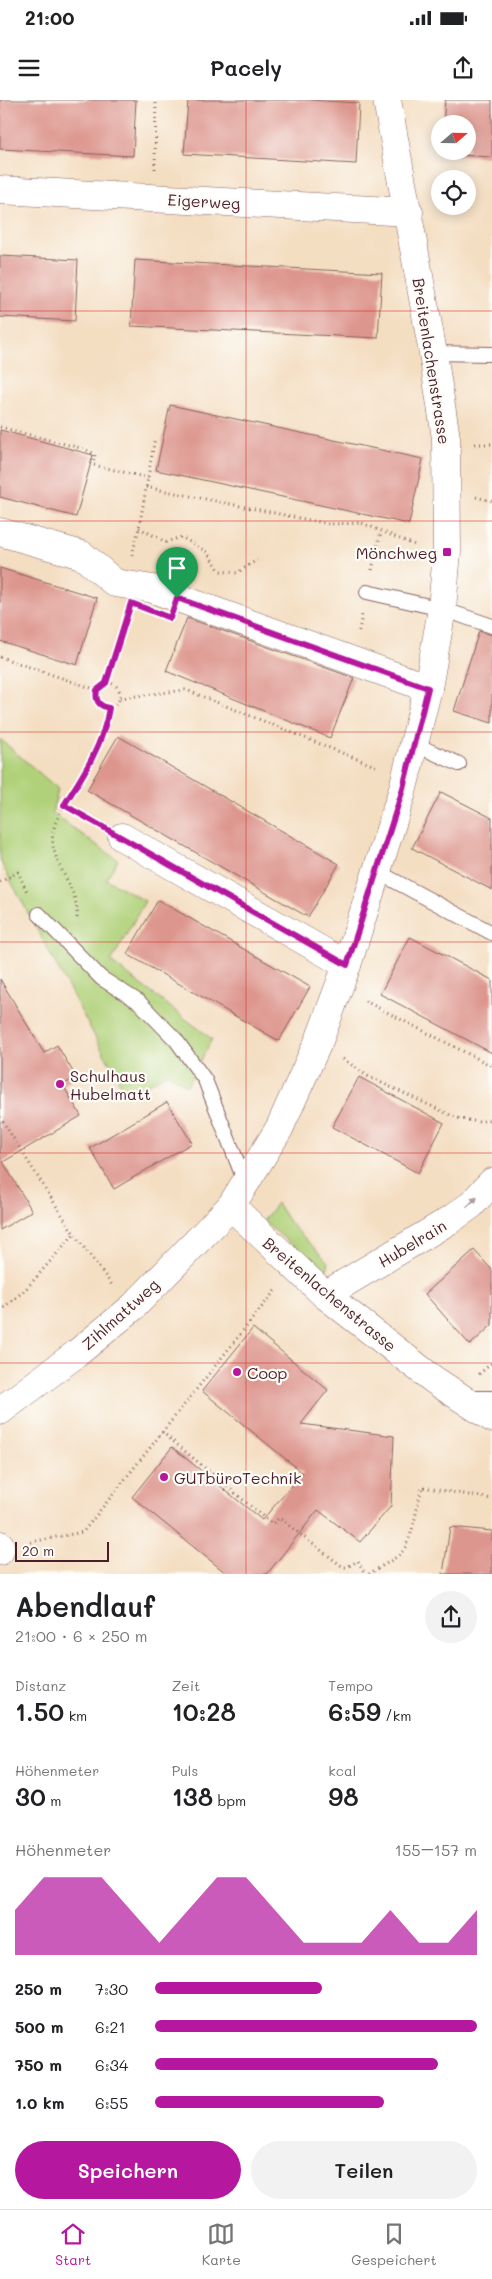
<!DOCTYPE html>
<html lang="de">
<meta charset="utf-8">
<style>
:root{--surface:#fff;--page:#f2f2f2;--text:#202124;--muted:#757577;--line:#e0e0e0;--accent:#b5179e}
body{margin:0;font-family:Mali,sans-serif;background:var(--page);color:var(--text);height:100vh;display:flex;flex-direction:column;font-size:19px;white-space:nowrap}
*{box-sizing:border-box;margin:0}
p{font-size:16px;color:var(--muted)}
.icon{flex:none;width:28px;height:28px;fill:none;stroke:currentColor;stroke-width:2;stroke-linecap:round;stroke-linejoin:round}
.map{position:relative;height:1474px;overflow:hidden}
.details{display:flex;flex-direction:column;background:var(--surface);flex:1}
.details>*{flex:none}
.needle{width:32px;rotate:70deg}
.controls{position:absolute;left:431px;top:15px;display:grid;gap:10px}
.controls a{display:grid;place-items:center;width:45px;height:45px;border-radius:50%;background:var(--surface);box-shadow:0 2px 12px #0003;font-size:25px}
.scale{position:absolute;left:15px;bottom:12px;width:94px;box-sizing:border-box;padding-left:5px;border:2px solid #4a1f2b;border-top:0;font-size:14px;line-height:18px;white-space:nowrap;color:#4a1f2b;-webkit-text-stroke:4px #fdfcf7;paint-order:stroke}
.pin{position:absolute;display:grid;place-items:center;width:42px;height:42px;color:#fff;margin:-51px -21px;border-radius:50% 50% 50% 0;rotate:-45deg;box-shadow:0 0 5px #0007}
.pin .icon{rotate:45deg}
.round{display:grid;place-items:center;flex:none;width:52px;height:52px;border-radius:26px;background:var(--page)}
.head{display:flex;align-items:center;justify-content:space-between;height:85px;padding:0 15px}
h1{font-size:28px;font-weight:600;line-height:38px}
.figures{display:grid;grid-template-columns:repeat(3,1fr);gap:8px;height:85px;padding:5px 15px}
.figures div{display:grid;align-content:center}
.figures b{font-size:25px;font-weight:600}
.figures small{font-size:14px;font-weight:400}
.figures p{font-size:14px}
.chart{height:140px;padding:10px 15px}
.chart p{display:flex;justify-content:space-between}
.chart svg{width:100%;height:90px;margin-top:5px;fill:var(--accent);opacity:.7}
.cta{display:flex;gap:10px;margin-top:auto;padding:10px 15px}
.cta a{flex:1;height:58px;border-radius:30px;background:var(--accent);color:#fff;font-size:20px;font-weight:600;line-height:58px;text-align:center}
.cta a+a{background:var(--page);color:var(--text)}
ul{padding:0 15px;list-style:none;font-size:16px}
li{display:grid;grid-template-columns:80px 60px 1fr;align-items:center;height:38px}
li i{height:12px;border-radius:6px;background:var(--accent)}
.status{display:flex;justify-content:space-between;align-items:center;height:35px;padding:0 25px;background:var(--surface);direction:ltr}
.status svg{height:14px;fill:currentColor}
header{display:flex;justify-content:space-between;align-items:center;height:65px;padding:0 15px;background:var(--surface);font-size:22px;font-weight:600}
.tabs{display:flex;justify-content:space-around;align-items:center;height:70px;border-top:1px solid var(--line);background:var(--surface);font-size:14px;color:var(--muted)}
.tabs a{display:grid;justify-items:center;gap:2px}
.tabs .on{color:var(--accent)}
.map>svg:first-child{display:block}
.green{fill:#b0d179;stroke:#7d7852}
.building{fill:#dd968e}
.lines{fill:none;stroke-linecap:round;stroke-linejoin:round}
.service-casing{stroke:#866260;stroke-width:16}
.minor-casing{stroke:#866260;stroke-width:29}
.path{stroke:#866260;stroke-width:3;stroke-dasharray:1 4;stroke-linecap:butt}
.service{stroke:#fff;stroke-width:14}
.minor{stroke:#fff;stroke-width:28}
.oneway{fill:#ae9aa0}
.route-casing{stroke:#fff;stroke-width:10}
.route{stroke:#b5179e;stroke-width:6}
.grid{fill:none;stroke:#d62828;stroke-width:1;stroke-opacity:0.55}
.poi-dot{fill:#b5179e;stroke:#fdfcf7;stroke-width:2}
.labels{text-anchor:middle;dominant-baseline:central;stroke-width:4.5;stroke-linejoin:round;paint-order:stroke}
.street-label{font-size:16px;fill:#4a1f2b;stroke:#fdfcf7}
.poi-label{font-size:16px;fill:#4a1f2b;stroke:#fdfcf7;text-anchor:start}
</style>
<div class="status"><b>21:00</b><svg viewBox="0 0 49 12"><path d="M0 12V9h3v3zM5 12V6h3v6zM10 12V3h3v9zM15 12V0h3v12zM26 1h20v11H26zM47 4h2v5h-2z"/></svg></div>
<header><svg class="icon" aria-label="menu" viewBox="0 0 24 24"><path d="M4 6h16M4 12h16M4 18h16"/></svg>Pacely<svg class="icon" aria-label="share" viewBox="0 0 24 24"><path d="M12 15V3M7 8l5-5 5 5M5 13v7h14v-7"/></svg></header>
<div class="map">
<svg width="492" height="1474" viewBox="0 0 492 1474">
<rect width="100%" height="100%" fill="#fdfcf7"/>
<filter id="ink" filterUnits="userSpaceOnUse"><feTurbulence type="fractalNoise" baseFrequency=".02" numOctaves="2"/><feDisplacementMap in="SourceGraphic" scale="10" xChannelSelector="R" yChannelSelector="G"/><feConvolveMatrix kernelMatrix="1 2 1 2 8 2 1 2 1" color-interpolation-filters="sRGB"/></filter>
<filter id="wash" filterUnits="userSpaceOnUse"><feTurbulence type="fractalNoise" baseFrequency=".0096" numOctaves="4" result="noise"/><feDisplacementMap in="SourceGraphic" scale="20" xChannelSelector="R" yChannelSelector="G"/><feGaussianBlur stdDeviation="1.12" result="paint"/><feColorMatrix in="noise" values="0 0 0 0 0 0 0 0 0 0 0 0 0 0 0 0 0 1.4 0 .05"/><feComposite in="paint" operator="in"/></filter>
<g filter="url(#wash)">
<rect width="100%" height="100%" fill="#f4dec2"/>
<g class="green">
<path d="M0 639 58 689 52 713 118 760 106 779 145 801 111 862 212 939 187 986 168 973 127 996 0 761Z"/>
<path d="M277 1103 290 1123 328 1162V1168L324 1171 263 1121Z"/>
</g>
<g id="blocks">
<g class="building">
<path d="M0 0H136L133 56 0 49Z"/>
<path d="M188 0H309L359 3 356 64 184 54Z"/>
<path d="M445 0H492V57L442 54V51H468V24H443Z"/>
<path d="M0 156 78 160 75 221 0 217Z"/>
<path d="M135 160 382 173 378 238 131 226Z"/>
<path d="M170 305 423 359 409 424 156 370Z"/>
<path d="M0 330 93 355 76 417 0 397Z"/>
<path d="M0 468 97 498 77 565 0 541Z"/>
<path d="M187 518 354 578 330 638 166 571Z"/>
<path d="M479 531 492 535V623L454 611Z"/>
<path d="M118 636 339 764 308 817 87 690Z"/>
<path d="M441 692 492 718V790L412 748Z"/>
<path d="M158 800 310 887 279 941 127 854Z"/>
<path d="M410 837 492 880V953L380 894Z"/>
<path d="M0 879 44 953 57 945 76 977 63 985 81 1016 3 1062 32 1111 0 1130Z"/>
<path d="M359 977 444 1023 418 1073 332 1027Z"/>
<path d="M167 1002 192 1043 114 1089 90 1048Z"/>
<path d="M474 1150 492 1170V1225L470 1245 425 1194Z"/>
<path d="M253 1228 328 1290 301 1324 394 1336 391 1406 360 1442 318 1410 267 1474H227L132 1397 172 1347 262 1420 303 1373 202 1291Z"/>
<path d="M450 1427 492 1431V1474H443Z"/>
</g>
</g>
</g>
<g filter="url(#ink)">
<use href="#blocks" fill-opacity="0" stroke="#866260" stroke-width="1"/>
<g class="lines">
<defs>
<g id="service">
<path d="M433 253 492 254"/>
<path d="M367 492 442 509 492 526"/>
<path d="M414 644 459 664"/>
<path d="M376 771 492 833"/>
<path d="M39 814 101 878 139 902 176 940 205 980 245 1082"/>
<path d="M468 1298H492"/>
</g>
<g id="minor">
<path d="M0 90 409 112"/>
<path d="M0 432 82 455 115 483 153 489 428 588"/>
<path d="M122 737 347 865"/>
<path d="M231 1106 325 1195 434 1280 492 1318"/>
<path d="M325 1195 450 1120 471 1105 492 1082"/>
<path d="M0 1311 76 1254 133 1207 231 1106 279 1029 320 938 347 865 402 692 428 588 442 509 447 452 446 338 433 253 387 0"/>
<path d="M0 1445V1451"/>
</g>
</defs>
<use href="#service" class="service-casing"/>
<use href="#minor" class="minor-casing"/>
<g class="path">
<path d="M155 69 156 0"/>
<path d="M0 327 84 349 95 354 94 365 148 378"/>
<path d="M475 344H492"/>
<path d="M146 387 329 424 362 423 417 446"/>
<path d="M476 397 492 401"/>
<path d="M139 428 166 442 181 437 207 452 220 471 237 473 257 460"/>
<path d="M132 455 139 428 155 338"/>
<path d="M372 470 381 431"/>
<path d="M359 531 362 515"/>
<path d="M0 557 97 590"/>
<circle cx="108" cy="595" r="12"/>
<path d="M106 583 127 515"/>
<path d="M120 598 185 590 189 591 377 667"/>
<path d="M64 705 97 724"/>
<path d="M0 782 18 772 28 794"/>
<path d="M77 818C80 787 48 763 53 732 58 709 75 692 86 672 97 651 105 631 109 608"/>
<path d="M365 901 492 966"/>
<path d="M343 959 369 977 457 1018 479 1022 492 1019"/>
<path d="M0 1017 74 1134 112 1185"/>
<path d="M0 1211 26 1189 74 1134"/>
<path d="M479 1274 492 1263"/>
<path d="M162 1332 272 1424 279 1418 343 1467H347L358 1461 365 1474"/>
<path d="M31 1442 83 1432 277 1188"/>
<path d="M369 1474C379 1467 393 1461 401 1453 413 1440 417 1405 422 1387L492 1399"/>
</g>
<use href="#service" class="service"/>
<use href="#minor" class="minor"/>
</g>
<defs><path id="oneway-solid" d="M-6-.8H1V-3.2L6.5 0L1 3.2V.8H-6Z" transform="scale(1.25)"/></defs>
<use class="oneway" href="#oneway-solid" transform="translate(472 1102) rotate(-43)"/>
</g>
<g class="lines" filter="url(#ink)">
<defs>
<path id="route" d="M177 498 428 588 402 692 347 865 64 705C84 674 103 645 109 608 98 606 95 600 97 590L106 583 131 503 170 518Z"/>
</defs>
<use href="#route" class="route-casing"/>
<use href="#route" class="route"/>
</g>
<path class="grid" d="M246 0V1474M0 211H492M0 421H492M0 632H492M0 842H492M0 1053H492M0 1263H492"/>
<g class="poi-dot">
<rect x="442" y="447" width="10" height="10" rx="2.5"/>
<circle cx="60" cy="984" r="5"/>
<circle cx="237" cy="1272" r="5"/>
<circle cx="164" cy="1377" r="5"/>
</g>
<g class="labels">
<g class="street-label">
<text transform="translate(204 101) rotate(3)">Eigerweg</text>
<text transform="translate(432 261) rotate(81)">Breitenlachenstrasse</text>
<text transform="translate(412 1143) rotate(-31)">Hubelrain</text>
<text transform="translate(330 1194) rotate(40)">Breitenlachenstrasse</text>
<text transform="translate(120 1214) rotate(-42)">Zihlmattweg</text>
</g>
<g class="poi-label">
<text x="437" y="452" text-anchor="end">Mönchweg</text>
<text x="70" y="975">Schulhaus<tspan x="70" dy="18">Hubelmatt</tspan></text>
<text x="247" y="1272">Coop</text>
<text x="174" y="1377">GUTbüroTechnik</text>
</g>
</g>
</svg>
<div class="controls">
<a><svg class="needle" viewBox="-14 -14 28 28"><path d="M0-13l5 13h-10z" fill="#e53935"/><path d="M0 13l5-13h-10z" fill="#757577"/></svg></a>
<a><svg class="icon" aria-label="locate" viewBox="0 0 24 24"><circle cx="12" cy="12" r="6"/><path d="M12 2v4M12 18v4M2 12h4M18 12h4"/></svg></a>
</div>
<div class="scale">20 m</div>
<div class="pin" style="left:177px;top:498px;background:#1e9e55"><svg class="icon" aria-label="arrive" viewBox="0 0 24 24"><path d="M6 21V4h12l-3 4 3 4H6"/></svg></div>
</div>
<section class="details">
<div class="head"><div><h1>Abendlauf</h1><p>21:00 · 6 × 250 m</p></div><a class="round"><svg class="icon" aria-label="share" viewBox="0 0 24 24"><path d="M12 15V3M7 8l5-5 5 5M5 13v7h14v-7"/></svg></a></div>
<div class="figures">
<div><p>Distanz</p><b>1.50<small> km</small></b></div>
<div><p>Zeit</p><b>10:28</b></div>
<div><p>Tempo</p><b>6:59<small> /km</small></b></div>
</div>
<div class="figures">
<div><p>Höhenmeter</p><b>30<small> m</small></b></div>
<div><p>Puls</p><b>138<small> bpm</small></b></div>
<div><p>kcal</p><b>98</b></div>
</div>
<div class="chart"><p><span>Höhenmeter</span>155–157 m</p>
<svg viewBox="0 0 160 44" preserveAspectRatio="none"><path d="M0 44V22L10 6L20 6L30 6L40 22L50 38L60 22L70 6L80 6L90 22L100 38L110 38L120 38L130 22L140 38L150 38L160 22V44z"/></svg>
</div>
<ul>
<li><b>250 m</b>7:30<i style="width:52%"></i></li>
<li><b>500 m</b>6:21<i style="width:100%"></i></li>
<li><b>750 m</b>6:34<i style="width:88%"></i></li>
<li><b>1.0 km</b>6:55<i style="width:71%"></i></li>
</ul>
<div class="cta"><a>Speichern</a><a>Teilen</a></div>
</section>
<nav class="tabs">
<a class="on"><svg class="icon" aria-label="home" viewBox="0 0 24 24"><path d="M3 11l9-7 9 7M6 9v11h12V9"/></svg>Start</a>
<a><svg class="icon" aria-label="map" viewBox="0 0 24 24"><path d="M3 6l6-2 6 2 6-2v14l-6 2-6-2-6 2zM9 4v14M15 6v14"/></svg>Karte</a>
<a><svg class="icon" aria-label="saved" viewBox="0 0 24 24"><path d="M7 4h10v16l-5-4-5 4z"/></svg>Gespeichert</a>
</nav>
